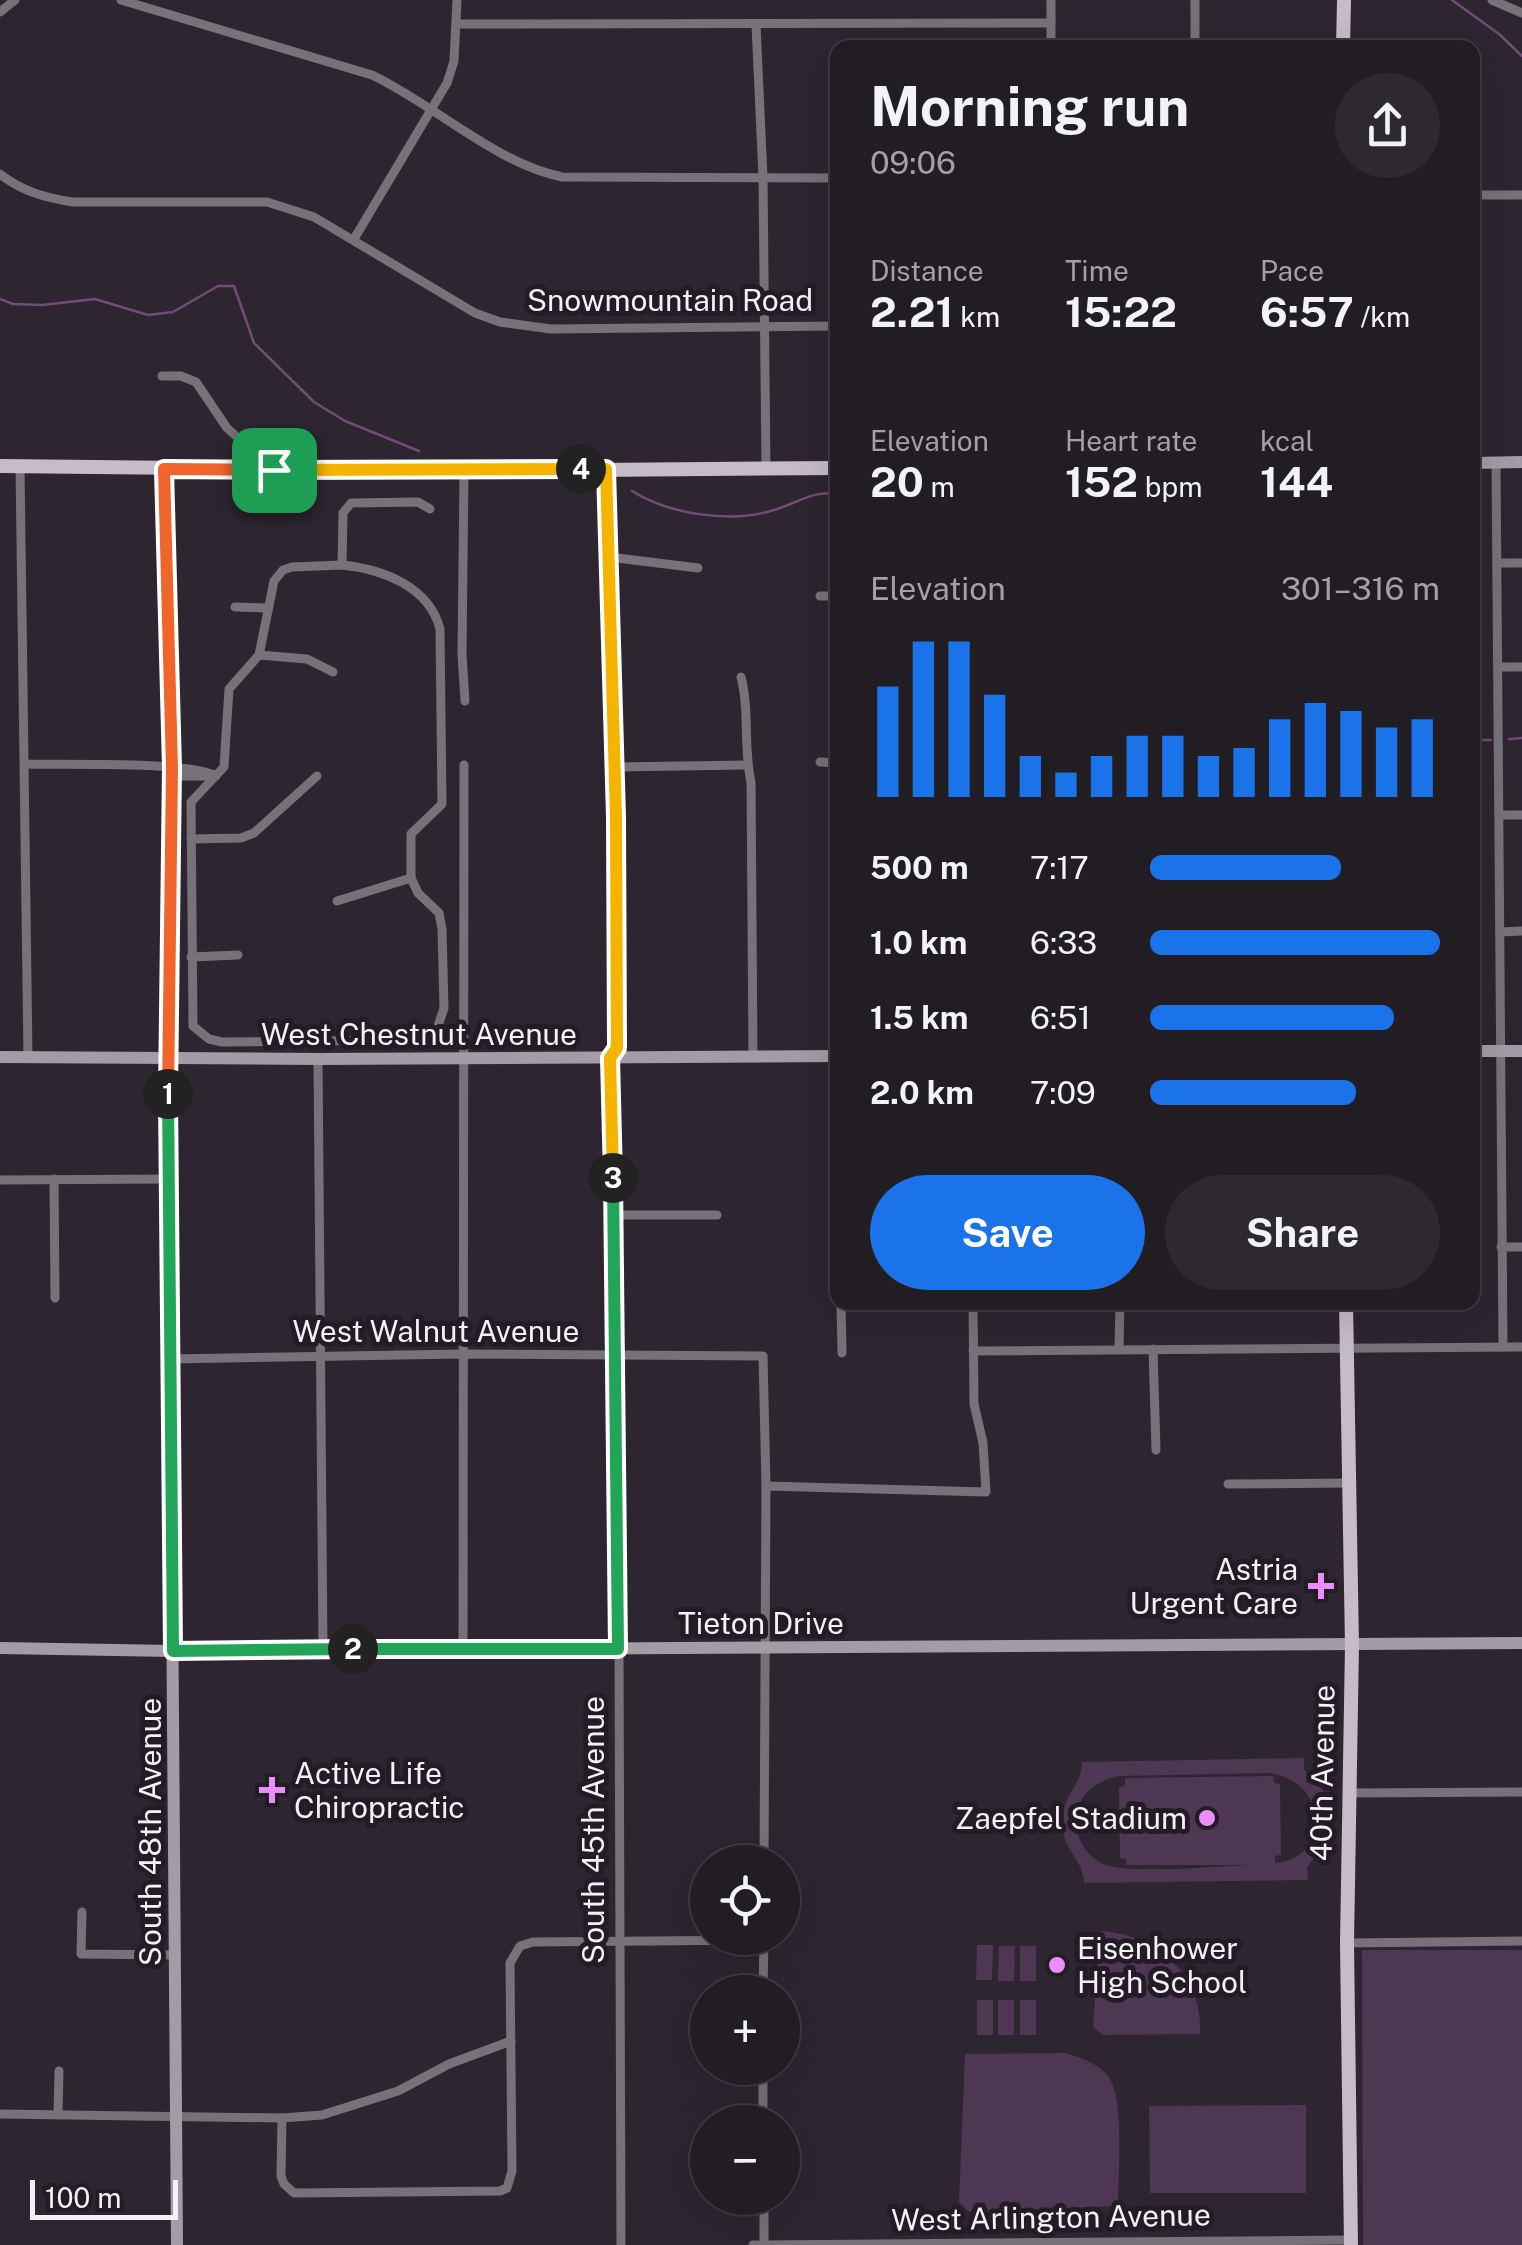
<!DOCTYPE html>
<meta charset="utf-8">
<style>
:root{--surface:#221c23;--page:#2e2930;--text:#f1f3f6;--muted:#a2a1a6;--line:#3f3a41;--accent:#1a73e8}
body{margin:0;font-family:"Public Sans",sans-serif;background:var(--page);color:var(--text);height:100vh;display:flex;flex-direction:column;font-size:38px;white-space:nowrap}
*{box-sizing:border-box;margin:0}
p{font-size:32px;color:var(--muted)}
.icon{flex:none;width:55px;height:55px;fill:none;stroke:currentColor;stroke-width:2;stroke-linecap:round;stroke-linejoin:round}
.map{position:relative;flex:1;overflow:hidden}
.sheet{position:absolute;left:830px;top:40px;width:650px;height:1270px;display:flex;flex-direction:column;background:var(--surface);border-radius:20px;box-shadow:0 10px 40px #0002,0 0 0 2px var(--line)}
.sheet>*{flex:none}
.fabs{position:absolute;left:690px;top:1845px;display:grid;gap:20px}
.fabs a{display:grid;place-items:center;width:110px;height:110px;border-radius:50%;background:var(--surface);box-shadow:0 10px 40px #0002,0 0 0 2px var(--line);font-size:50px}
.scale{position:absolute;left:30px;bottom:25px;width:148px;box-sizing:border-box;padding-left:10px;border:5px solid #f5f0f6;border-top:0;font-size:28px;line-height:35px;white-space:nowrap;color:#f5f0f6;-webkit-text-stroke:8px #241c25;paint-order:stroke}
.pin{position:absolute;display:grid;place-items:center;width:85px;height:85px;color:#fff;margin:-42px;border-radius:20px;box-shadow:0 5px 15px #0006}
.km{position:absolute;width:50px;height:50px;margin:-25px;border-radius:50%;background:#222;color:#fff;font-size:28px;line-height:50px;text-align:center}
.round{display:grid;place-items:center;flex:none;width:105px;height:105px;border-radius:52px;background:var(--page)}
.head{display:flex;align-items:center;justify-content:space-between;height:170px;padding:0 40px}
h1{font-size:55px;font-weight:700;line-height:75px}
.figures{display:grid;grid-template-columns:repeat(3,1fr);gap:15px;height:170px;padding:10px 40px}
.figures div{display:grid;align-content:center}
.figures b{font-size:42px;font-weight:700}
.figures small{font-size:28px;font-weight:400}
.figures p{font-size:28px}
.chart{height:280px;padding:20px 40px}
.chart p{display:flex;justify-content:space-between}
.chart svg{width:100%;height:180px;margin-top:10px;stroke:var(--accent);stroke-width:6}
.button{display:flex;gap:20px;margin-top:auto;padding:20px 40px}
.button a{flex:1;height:115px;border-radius:60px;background:var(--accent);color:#fff;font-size:40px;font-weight:700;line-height:115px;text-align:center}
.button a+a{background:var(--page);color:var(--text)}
ul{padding:0 40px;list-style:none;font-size:32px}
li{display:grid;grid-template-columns:160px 120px 1fr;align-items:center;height:75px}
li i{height:25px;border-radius:12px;background:var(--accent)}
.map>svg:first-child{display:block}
.green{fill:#4e3753;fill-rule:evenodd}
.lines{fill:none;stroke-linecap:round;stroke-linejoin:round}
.stream{stroke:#714c79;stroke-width:2.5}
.street{stroke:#767277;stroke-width:9}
.secondary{stroke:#a39ca4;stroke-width:12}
.primary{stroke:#c5bcc7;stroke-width:14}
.split-1-casing{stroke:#fff;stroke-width:20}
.split-2-casing{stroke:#fff;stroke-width:20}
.split-3-casing{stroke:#fff;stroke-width:20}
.split-4-casing{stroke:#fff;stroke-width:20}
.split-5-casing{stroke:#fff;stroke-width:20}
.split-1{stroke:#f0652b;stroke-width:12}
.split-2{stroke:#22a559;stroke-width:12}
.split-3{stroke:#22a559;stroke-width:12}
.split-4{stroke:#f5b400;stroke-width:12}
.split-5{stroke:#f5b400;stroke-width:12}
.poi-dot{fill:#ea8dfd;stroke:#241c25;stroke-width:4}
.labels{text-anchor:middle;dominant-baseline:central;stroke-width:10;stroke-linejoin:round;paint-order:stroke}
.street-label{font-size:30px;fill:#f5f0f6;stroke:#241c25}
.poi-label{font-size:30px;fill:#f5f0f6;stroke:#241c25;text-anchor:end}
</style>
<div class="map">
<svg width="1522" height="2245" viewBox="0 0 1522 2245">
<rect width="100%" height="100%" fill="#2d252f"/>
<g class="green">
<path d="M1304 1758V1770C1341 1799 1335 1835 1307 1867L1308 1880 1084 1883C1084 1861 1062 1848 1062 1823 1061 1796 1082 1786 1082 1762ZM1270 1773C1331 1783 1331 1858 1275 1863V1856L1281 1855 1280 1784 1274 1783 1273 1776 1125 1778V1786L1119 1787 1120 1858 1126 1859V1865H1254C1222 1866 1132 1874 1106 1865 1084 1857 1071 1831 1078 1808 1084 1789 1101 1780 1119 1776Z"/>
<path d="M1100 1931C1156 1934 1203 1974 1200 2034L1103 2035 1093 2027Z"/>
<path d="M977 1945H993L992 1980H976Z"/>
<path d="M999 1946H1015L1014 1981H998Z"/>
<rect x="1020" y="1946" width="16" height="35"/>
<path d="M1362 1950H1522V2245H1363Z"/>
<rect x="977" y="2000" width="16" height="35"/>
<rect x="998" y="2000" width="16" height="35"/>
<rect x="1020" y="2000" width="16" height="35"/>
<path d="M1065 2053C1082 2058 1103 2065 1111 2081 1124 2104 1118 2177 1118 2206L969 2212 959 2202 965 2054Z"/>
<path d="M1306 2105V2193H1150L1149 2106Z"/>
</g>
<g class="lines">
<g class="stream">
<path d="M1452 0 1499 34 1522 56"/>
<path d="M0 299 13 304 42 305 95 299 148 315 173 312 218 286H234L254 343 314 402 345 421 419 451"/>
<path d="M632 491C670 515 734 524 777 509 799 502 814 490 838 494"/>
<path d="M1509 739 1522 738"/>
<path d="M1472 740H1491"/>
</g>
<g class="street">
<path d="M121 0 372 75C435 105 495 163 562 177L838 178"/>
<path d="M1195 0V48"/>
<path d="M1492 0 1522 13"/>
<path d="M0 12 15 0"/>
<path d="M457 24 1051 23"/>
<path d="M756 25 763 177 766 469"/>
<path d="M1051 48V0"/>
<path d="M0 174C22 191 45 198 73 202H267L314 217 475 313 500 322 551 329 838 326"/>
<path d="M1472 195H1522"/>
<path d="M354 239 447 83 454 61 457 0"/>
<path d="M162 376H181L196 382 227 428 272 468"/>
<path d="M1496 463 1503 1347"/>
<path d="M20 467 28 1057"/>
<path d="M164 469 172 767 168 1059"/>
<path d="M606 469 616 817 617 1048 610 1058 619 1649 621 2245"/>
<path d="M464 471 462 654 465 701"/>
<path d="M609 557 698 568"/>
<path d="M1498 563H1522"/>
<path d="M342 565C382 569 429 586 440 629L442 804 411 834V878L418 893 439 913 442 929 444 1008 437 1029 418 1040 222 1042 209 1039 193 1026 191 802 224 767 229 689 259 655 274 581 283 570 292 567Z"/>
<path d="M342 565 343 513 351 503 418 502 430 509"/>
<path d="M820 596H838"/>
<path d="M235 607 266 608"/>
<path d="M259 655 307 659 333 672"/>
<path d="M1499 667H1522"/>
<path d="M741 677C750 712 743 747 751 782L753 1057"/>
<path d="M820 762 838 763"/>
<path d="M25 764C63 765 189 761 216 776H172"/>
<path d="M615 767 747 765"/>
<path d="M1499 815H1522"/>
<path d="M191 839 241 838 254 833 317 776"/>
<path d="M337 901 411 878"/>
<path d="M1500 932 1522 931"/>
<path d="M191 957 238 955"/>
<path d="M318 1059 323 1650"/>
<path d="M54 1179 55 1298"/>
<path d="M0 1180 169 1179"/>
<path d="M613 1215H717"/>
<path d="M1501 1247H1522"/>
<path d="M841 1302 842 1353"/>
<path d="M1119 1349 1120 1302"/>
<path d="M1153 1349 1156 1450"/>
<path d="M973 1351 1522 1347"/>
<path d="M170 1359 462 1354 763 1356 766 1486 764 1862"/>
<path d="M1228 1484 1349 1483"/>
<path d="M766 1486 986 1492 983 1443 974 1404 973 1302"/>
<path d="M463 1649 464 765"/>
<path d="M1349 1793 1522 1792"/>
<path d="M82 1912 81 1954 176 1955"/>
<path d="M1347 1943 1522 1941"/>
<path d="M763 1992 764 1938"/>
<path d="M763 2068V2122"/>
<path d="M0 2114 282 2118 322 2115 398 2091 449 2064 511 2041"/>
<path d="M58 2114 59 2071"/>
<path d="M282 2118 281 2176 284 2184 294 2193 500 2191 507 2188 512 2171 510 1963 520 1946 533 1942 764 1940"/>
<path d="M764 2198V2245"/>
<path d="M753 2245 1350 2240"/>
</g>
<g class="secondary">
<path d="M1472 463 1522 462"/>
<path d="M1472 1051H1522"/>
<path d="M0 1057 318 1059 838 1056"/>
<path d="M168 1059 177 2245"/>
<path d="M0 1648 173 1651 1522 1643"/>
</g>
<g class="primary">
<path d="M1343 48 1344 0"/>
<path d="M0 466 464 471 838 468"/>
<path d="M1346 1302 1352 1645 1347 1943 1351 2245"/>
</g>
</g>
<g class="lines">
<defs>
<path id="split-1" d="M168 1094 172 768 164 469 274 470"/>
<path id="split-2" d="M168 1094 173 1651 353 1649"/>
<path id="split-3" d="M353 1649H618L613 1178"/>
<path id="split-4" d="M581 469H606L616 817 617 1048 610 1058 613 1178"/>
<path id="split-5" d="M274 470 581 469"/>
</defs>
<use href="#split-1" class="split-1-casing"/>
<use href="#split-2" class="split-2-casing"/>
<use href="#split-3" class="split-3-casing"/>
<use href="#split-4" class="split-4-casing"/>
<use href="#split-5" class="split-5-casing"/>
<use href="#split-1" class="split-1"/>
<use href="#split-2" class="split-2"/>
<use href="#split-3" class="split-3"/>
<use href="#split-4" class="split-4"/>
<use href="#split-5" class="split-5"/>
</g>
<g class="poi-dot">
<path d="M1316 1571h10v10h10v10h-10v10h-10v-10h-10v-10h10z"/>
<path d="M267 1775h10v10h10v10h-10v10h-10v-10h-10v-10h10z"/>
<circle cx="1207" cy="1818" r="10"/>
<circle cx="1057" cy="1965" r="10"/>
</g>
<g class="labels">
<g class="street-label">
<text x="670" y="300">Snowmountain Road</text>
<text x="419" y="1034">West Chestnut Avenue</text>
<text x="436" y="1331">West Walnut Avenue</text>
<text x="761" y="1623">Tieton Drive</text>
<text transform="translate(1322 1773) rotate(-89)">40th Avenue</text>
<text transform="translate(593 1830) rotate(-90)">South 45th Avenue</text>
<text transform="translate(150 1832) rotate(-90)">South 48th Avenue</text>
<text transform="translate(1051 2217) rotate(-1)">West Arlington Avenue</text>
</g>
<g class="poi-label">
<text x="1298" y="1569">Astria<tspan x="1298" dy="34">Urgent Care</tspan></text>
<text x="294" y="1773" text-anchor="start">Active Life<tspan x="294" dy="34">Chiropractic</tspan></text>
<text x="1187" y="1818">Zaepfel Stadium</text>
<text x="1077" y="1948" text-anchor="start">Eisenhower<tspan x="1077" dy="34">High School</tspan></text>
</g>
</g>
</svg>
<div class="fabs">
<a><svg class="icon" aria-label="locate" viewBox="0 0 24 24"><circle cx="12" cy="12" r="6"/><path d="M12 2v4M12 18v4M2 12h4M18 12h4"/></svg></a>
<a>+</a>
<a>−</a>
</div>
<div class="scale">100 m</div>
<div class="pin" style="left:274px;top:470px;background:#1e9e55"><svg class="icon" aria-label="arrive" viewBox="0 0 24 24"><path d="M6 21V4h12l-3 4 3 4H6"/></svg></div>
<b class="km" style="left:168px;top:1094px">1</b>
<b class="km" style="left:353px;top:1649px">2</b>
<b class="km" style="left:613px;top:1178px">3</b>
<b class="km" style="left:581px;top:469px">4</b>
<section class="sheet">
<div class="head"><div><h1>Morning run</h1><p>09:06</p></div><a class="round"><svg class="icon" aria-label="share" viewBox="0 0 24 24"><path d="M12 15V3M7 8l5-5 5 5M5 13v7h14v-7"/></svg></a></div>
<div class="figures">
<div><p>Distance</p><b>2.21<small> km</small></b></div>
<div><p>Time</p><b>15:22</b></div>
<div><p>Pace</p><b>6:57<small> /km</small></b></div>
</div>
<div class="figures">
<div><p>Elevation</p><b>20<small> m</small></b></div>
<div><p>Heart rate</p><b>152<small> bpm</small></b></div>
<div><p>kcal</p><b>144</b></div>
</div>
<div class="chart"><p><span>Elevation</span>301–316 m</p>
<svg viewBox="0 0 160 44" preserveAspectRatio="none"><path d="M5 44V17M15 44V6M25 44V6M35 44V19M45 44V34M55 44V38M65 44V34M75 44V29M85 44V29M95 44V34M105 44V32M115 44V25M125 44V21M135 44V23M145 44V27M155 44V25"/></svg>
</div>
<ul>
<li><b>500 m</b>7:17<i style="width:66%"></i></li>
<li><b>1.0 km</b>6:33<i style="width:100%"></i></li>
<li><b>1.5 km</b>6:51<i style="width:84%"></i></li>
<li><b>2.0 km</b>7:09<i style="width:71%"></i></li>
</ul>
<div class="button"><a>Save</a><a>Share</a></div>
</section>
</div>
